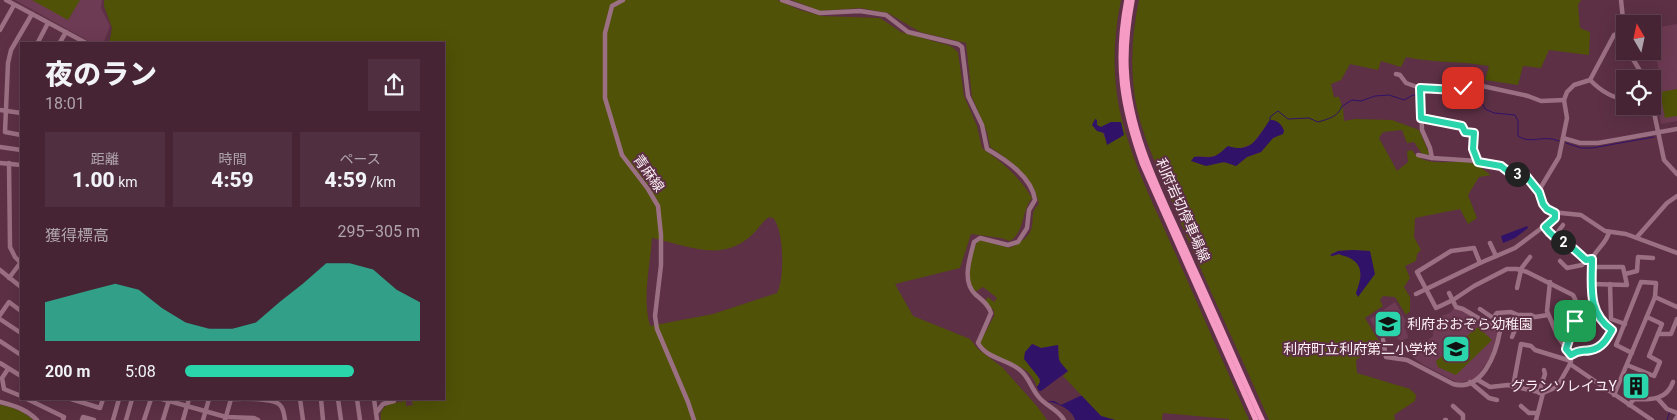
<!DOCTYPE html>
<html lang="ja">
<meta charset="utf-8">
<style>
:root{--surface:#462434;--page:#503040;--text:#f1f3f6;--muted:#b0a4ac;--line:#5e414f;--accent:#2ad5ac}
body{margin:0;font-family:Roboto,"Noto Sans JP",sans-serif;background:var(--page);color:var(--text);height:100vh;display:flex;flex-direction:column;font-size:19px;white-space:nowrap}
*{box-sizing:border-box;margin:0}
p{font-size:16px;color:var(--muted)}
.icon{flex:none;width:28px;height:28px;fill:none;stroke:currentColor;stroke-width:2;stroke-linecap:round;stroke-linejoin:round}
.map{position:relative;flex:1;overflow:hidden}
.sheet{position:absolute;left:20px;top:42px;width:425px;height:358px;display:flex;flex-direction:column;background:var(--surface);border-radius:0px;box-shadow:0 5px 20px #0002,0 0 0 1px var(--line)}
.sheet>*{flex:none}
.needle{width:32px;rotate:351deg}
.controls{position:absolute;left:1616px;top:15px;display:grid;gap:10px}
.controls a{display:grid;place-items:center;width:45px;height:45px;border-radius:0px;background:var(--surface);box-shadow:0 5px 20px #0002,0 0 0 1px var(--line);font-size:25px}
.pin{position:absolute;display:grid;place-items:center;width:42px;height:42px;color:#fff;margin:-21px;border-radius:10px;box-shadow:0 2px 8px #0006}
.km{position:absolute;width:25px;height:25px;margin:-12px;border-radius:50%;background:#222;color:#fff;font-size:14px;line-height:25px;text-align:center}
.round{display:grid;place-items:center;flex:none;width:52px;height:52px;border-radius:0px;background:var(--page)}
.headline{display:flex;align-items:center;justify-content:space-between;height:85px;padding:0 25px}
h1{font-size:28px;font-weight:800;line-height:38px}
.metrics{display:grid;grid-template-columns:repeat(3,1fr);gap:8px;height:85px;padding:5px 25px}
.metrics div{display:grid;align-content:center;border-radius:0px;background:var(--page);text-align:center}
.metrics b{font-size:21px;font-weight:800}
.metrics small{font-size:14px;font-weight:400}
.metrics p{font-size:14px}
.chart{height:140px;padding:10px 25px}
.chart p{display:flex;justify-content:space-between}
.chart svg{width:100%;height:90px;margin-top:5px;fill:var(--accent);opacity:.7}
ul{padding:0 25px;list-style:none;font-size:16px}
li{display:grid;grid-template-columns:80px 60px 1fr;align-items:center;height:38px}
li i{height:12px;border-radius:6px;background:var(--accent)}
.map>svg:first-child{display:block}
.built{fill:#6d3b53}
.green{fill:#505207;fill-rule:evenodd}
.water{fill:#311269}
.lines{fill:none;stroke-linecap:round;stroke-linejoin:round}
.stream{stroke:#311269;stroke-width:1}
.minor{stroke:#9c7083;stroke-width:4.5}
.major{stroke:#f59bc4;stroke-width:5.5}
.route-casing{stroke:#fff;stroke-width:10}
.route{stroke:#2ad5ac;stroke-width:6}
.labels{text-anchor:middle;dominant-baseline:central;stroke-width:4;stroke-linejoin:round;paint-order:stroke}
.street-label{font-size:14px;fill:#fbeff4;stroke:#5d3045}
.poi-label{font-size:14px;fill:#fbeff4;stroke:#5d3045;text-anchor:end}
</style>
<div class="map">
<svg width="1677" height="420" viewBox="0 0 1677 420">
<rect width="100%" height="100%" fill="#5d3045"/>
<g class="built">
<path d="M15 0H102L101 8 110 26 103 44H94Z"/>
<path d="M1677 24V121L1661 124 1654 89 1662 88 1653 40V28Z"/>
<path d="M1395 302 1406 321 1404 327 1408 335V338L1401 341 1395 337 1381 339 1370 319Z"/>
<path d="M1454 308 1462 310 1496 331 1498 335 1496 342 1488 361 1475 379 1458 383 1424 365 1410 355 1433 336V324L1441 316 1450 313Z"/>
</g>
<g class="green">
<path d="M32 0H80L68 20Z"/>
<path d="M104 0H777L800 10 822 16 880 18 901 32 951 46 958 52 964 96 977 126 982 148C1003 163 1019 176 1032 198 1021 212 1025 232 1010 241L1001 238 971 234 960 268 895 284 913 316 970 339 978 349 1002 367 1036 405 1047 420H381C378 403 394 403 406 401V406L413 405 411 399H444V44H109L112 28 104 6ZM769 217 773 218C784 229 785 279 777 293L713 314 650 326C642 297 650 268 652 238 687 245 722 264 753 234 759 228 761 223 769 217Z"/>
<path d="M792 0H1121C1113 37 1112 79 1121 116 1133 165 1157 212 1177 257 1201 312 1225 366 1249 420H1229V419L1163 413 1162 420H1115L1101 416 1063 376 1068 371C1057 359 1059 361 1058 345L1041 348 1033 344 1025 353 1030 367 1036 372 1040 382 1037 387C1028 356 990 367 980 342L994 316V311L985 301 988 297 994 302 997 298 983 287 975 292C974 289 972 287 971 285 967 277 972 244 980 240L1010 248C1018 244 1027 239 1031 230 1035 219 1029 213 1039 204 1033 176 1012 162 990 147L987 132 972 97 966 43 920 32 888 13 860 8 820 11ZM1096 120 1097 125 1101 127 1111 122 1118 123 1121 137 1115 140 1105 138 1102 131 1096 130 1093 123Z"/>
<path d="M1139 0H1581L1578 5 1580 28 1590 32 1589 55 1549 50 1541 68 1523 66 1518 85 1485 80 1489 66C1461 61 1434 63 1406 57L1401 67 1381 61 1378 70 1350 64 1341 80 1331 84 1334 97H1339L1343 109 1344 121 1355 119 1392 120 1419 130 1430 155 1422 154 1414 142 1407 143 1402 130 1383 132 1379 138 1397 171 1408 162 1407 151 1412 150C1424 170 1456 158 1475 164 1480 166 1486 172 1491 175L1479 177 1468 195 1477 218 1468 224 1460 209 1415 218 1414 237 1421 250 1417 254 1416 261 1405 266 1410 278 1404 287 1410 297V311L1406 315 1395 297 1383 296 1380 300 1383 306 1365 318 1380 343 1356 360 1357 373 1410 389 1416 395 1415 401 1394 415 1395 420H1269C1236 345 1200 271 1169 194 1156 164 1140 131 1135 98 1130 64 1132 33 1139 0ZM1271 120C1277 120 1282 125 1284 131L1269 141 1261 152 1247 157 1236 166C1220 157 1213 169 1197 162V156C1211 158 1217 157 1227 147L1238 149 1252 144ZM1352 250 1369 251 1368 282 1358 296 1356 293C1361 280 1365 266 1350 258 1346 256 1343 256 1339 254L1331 256V254L1338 251Z"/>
<path d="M1677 89V116L1665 118 1660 92Z"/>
<path d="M1478 327 1492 340 1456 375 1438 367 1436 361Z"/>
<path d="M0 405C13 407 23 411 33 420H0Z"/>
</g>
<g class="water">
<path d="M1095 119 1097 120V125L1101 127 1111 122H1121L1124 135 1107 145 1104 133 1097 131 1092 125Z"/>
<path d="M1271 120C1278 120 1282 125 1284 131L1283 134 1273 138 1261 152 1247 157 1236 166 1224 162 1206 166 1191 161 1194 157C1200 156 1205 158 1211 157 1218 156 1223 150 1228 146 1252 154 1258 137 1269 121Z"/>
<path d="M1527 226 1528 228 1515 238 1503 243 1501 236Z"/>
<path d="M1352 250 1370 251 1375 274 1358 297 1356 293C1361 280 1365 266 1350 258 1346 256 1343 256 1339 254L1332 256 1330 255 1338 251Z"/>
<path d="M1032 344 1041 348 1058 345C1059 362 1057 359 1068 371L1041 391H1039L1037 387 1040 382V379L1024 359 1025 352Z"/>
<path d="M1080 396H1082L1101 416 1115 420H1075C1072 409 1057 403 1047 401H1054L1061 405Z"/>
</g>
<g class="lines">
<g class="stream">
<path d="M1433 91 1443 93 1454 99 1467 98 1477 100 1481 101 1485 109 1494 113 1515 115 1518 121V136C1531 145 1543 134 1559 141"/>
<path d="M1270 122V117L1278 111 1288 119 1309 118 1318 122C1328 119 1338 117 1342 106L1352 100 1361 101 1375 96 1389 95 1404 100 1413 95 1419 96"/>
<path d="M1566 143 1581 148H1592L1654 137"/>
<path d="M1667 420 1670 411"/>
</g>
<g class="minor">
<path d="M6 0 88 44"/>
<path d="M623 0 612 6 605 33V98L622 155 648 189 658 206 661 235V265L655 316 657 329 688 402 694 420"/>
<path d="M782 0 820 13 860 11 886 15 908 32 958 44 962 47 968 96 982 125 987 149C1006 160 1032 177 1035 200L1029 210 1027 228 1018 242 1008 245 980 238 974 242C970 258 961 282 976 295 982 300 989 305 991 313L978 343C987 359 1007 359 1020 370 1029 377 1031 388 1038 396 1045 406 1058 409 1064 420"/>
<path d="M1621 0 1625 38"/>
<path d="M0 30 14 5"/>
<path d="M1624 32 1614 35 1590 80 1574 85 1567 92 1564 100 1567 118 1559 157 1541 187 1539 192 1543 204 1551 212 1581 215 1605 231 1626 234 1677 253"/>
<path d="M37 44 48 23"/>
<path d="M59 44 66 32"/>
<path d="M1628 51 1645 79"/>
<path d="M1396 74 1400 75 1406 83 1423 89H1456L1473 84 1528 96 1541 101 1564 100"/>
<path d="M1590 80C1600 90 1611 98 1625 99"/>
<path d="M1420 88 1422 130 1430 148 1432 158"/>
<path d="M1652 103 1664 160 1677 174"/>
<path d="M0 110 21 113"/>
<path d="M1421 118 1462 125 1465 132 1474 133 1473 149 1478 161 1501 166 1511 173 1526 176 1539 192"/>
<path d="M21 135 5 132 8 63 11 50 32 14"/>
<path d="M1563 138 1580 143H1598L1677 129"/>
<path d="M0 147 21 150"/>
<path d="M1418 155 1432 158 1478 161"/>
<path d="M0 163 21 165"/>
<path d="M9 163 10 247 15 257 21 263"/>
<path d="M1545 227 1551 235 1564 242 1586 260 1592 259"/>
<path d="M1554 237 1563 225"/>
<path d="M1637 237 1667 203 1677 196"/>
<path d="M1490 243 1496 256"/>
<path d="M1560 261 1567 268 1582 265 1586 260"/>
<path d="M1480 263 1474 248 1451 251 1417 272 1436 308 1453 300 1474 286 1507 269H1517L1527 272 1573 295 1578 305 1592 302V259C1596 249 1607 243 1609 232"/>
<path d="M1592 267H1623L1627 285 1592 284"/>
<path d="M0 270 21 287"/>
<path d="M1520 270 1530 257"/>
<path d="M1625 274 1637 271 1638 257 1653 258"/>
<path d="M9 278 21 262"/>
<path d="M1610 284 1611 319 1625 324"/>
<path d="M1517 288 1521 270"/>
<path d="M1416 294 1480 263 1515 248 1555 218V213"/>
<path d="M1655 297 1677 307"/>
<path d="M1480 309 1493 318 1497 313 1511 312 1518 315H1531L1535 317 1548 315"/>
<path d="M0 315 9 302 21 311"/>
<path d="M0 319 21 333"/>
<path d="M1570 320 1583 323"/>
<path d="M1658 334H1671L1677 319"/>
<path d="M1512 337 1521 315"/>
<path d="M1383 340 1386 357 1407 360 1453 384C1482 392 1496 354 1500 331L1463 309 1456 307 1449 293"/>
<path d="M0 341 21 355"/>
<path d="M1566 349 1575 321"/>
<path d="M1571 355C1580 349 1582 352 1591 350 1602 348 1606 339 1612 331L1603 324 1592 302"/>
<path d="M0 363 21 376"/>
<path d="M1570 364 1652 420"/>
<path d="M1627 365 1654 376 1660 362 1649 356 1662 324 1647 317"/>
<path d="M8 369 2 378 4 389 21 396"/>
<path d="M1478 380 1490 387 1508 385 1543 393 1557 387 1570 364 1571 355 1558 337 1547 311 1550 282"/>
<path d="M1470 382 1489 398 1497 400"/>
<path d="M1513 387 1521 344 1531 346 1535 350 1571 361"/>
<path d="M1539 393 1545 374 1544 370"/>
<path d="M1614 395 1655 297 1656 283 1641 282 1616 345 1632 353"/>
<path d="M27 399 64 417 63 420"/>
<path d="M71 399 100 408 103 399"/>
<path d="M162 399 226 417 254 418 258 420"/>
<path d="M231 399C242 399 272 397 280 405 284 409 284 415 285 420"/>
<path d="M300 399 303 420"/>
<path d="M321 399 323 420"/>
<path d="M338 399 341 420"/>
<path d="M357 399 360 420"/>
<path d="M374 399 377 420"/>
<path d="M1658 399 1667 409 1677 413"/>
<path d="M0 402C15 406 26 409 37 420"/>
<path d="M1629 405 1634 399C1651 400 1667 400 1673 382"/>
<path d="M1453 406 1463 415V420"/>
<path d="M1521 406 1529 413H1538"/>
<path d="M376 413 383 404 394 401 393 399"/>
<path d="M82 420 83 417 94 420"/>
<path d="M113 420 119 399"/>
<path d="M126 420 132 399"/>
<path d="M144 420 151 399"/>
<path d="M163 420 169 400"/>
<path d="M183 420 189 399"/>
<path d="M203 420 209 399"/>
<path d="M225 420 231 399"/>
<path d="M1445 420H1446"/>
<path d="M1536 420 1543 393"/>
<path d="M1675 420 1677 417"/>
</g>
<g class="major">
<path d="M1127 0C1115 63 1122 106 1143 165L1256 420"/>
<path d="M1132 0C1128 22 1125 45 1126 68 1129 138 1165 202 1192 264 1216 316 1238 368 1262 420"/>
</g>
</g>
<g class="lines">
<defs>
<path id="route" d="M1463 88 1456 90 1420 88 1421 118 1462 126 1465 132 1474 133 1473 149 1478 162 1501 166 1510 173 1526 176 1539 192 1543 204 1547 209 1555 213V218L1545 227C1551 235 1555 238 1564 242 1572 246 1579 254 1586 260L1592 259C1592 287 1587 312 1612 330 1607 339 1602 348 1591 350 1582 352 1580 349 1571 355L1566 349 1575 321"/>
</defs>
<use href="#route" class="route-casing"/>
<use href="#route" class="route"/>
</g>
<defs>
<symbol id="school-square" viewBox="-11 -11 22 22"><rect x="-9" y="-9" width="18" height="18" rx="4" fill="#2ad5ac" stroke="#5d3045"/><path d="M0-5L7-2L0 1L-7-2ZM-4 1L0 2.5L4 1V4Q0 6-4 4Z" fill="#111"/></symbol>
<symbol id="building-square" viewBox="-11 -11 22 22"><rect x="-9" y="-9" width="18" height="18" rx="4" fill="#2ad5ac" stroke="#5d3045"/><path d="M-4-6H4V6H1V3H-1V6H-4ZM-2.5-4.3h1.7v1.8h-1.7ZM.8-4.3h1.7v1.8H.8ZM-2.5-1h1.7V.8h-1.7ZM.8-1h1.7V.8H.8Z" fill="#111"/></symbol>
</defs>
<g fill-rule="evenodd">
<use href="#school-square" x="1372" y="308" width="32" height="32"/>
<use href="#school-square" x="1440" y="333" width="32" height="32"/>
<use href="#building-square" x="1620" y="370" width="32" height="32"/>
</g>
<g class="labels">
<g class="street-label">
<text transform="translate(649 173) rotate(55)">青麻線</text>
<text transform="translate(1183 210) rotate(66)">利府岩切停車場線</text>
</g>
<g class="poi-label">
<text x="1407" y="324" text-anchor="start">利府おおぞら幼稚園</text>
<text x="1437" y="349">利府町立利府第二小学校</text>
<text x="1617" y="386">グランソレイユY</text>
</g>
</g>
</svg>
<div class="controls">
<a><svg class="needle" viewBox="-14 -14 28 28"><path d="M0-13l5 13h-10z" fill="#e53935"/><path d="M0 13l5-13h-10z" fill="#b0a4ac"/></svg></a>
<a><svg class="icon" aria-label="locate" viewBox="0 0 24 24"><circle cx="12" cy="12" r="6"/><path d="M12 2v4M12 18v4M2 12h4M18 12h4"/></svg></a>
</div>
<div class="pin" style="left:1575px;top:321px;background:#1e9e55"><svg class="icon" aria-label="arrive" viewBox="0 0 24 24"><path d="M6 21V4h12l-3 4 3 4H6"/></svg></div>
<div class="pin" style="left:1463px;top:88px;background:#d93025"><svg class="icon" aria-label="check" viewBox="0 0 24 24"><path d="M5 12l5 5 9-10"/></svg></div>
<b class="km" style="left:1563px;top:242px">2</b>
<b class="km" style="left:1517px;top:174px">3</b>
<section class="sheet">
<div class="headline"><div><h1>夜のラン</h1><p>18:01</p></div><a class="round"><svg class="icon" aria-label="share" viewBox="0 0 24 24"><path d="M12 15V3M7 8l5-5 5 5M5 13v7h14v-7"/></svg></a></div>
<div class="metrics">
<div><p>距離</p><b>1.00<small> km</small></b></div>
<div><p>時間</p><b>4:59</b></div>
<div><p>ペース</p><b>4:59<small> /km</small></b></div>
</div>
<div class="chart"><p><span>獲得標高</span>295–305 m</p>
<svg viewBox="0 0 160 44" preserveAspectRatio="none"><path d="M0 44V25L10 22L20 19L30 16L40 19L50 28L60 35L70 38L80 38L90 35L100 25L110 16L120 6L130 6L140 9L150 19L160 25V44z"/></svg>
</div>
<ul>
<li><b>200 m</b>5:08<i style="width:72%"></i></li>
</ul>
</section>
</div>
